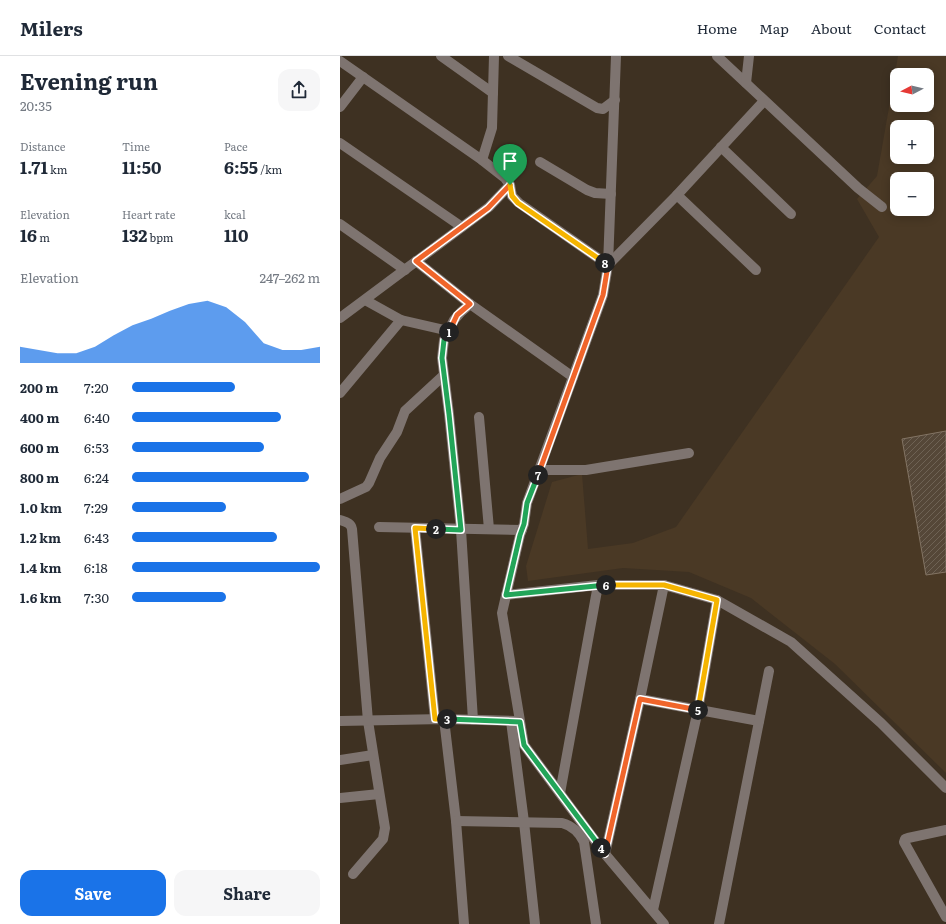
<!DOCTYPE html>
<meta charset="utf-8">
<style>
:root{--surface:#fff;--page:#f6f6f7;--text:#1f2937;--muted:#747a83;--line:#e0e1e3;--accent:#1a73e8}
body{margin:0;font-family:Literata,serif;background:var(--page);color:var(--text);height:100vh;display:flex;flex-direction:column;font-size:15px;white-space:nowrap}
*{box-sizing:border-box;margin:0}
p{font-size:13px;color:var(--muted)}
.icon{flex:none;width:22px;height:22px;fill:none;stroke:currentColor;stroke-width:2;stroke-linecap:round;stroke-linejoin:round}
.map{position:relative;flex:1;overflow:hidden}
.sheet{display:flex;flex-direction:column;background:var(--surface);width:340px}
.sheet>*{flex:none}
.needle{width:26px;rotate:263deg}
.controls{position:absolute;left:550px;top:12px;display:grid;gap:8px}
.controls a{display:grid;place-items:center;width:44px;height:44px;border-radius:8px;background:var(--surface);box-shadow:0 2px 10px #0003;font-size:20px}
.pin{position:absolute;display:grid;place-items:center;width:34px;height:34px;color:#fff;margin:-41px -17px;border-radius:50% 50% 50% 0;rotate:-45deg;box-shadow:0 0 4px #0007}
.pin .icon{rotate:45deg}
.km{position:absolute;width:20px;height:20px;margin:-10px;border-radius:50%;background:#222;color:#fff;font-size:11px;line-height:20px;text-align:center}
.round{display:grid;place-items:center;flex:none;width:42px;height:42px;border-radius:12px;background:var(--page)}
.head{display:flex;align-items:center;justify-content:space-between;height:68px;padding:0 20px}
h1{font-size:22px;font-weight:700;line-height:30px}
.figures{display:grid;grid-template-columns:repeat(3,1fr);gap:6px;height:68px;padding:4px 20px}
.figures div{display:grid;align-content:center}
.figures b{font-size:17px;font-weight:700}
.figures small{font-size:11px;font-weight:400}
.figures p{font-size:11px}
.chart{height:112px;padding:8px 20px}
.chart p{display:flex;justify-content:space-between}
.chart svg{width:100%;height:72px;margin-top:4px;fill:var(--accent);opacity:.7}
.button{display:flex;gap:8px;margin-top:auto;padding:8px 20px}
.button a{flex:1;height:46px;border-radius:12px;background:var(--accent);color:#fff;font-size:16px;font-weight:700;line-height:46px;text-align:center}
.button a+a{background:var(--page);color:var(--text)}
ul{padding:0 20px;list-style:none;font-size:13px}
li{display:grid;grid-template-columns:64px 48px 1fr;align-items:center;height:30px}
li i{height:10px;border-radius:5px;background:var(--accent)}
header{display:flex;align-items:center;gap:24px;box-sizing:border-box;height:56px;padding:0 20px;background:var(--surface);border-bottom:1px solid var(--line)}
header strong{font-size:19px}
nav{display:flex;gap:22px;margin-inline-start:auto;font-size:14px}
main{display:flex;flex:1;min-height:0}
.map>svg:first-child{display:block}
.built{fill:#4a3925;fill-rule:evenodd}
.building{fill:url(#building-hatch);stroke:#837464}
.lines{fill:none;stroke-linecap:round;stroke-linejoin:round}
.minor{stroke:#7e7470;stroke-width:10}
.split-1-casing{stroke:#fff;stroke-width:8}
.split-2-casing{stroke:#fff;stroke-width:8}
.split-3-casing{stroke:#fff;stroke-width:8}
.split-4-casing{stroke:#fff;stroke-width:8}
.split-5-casing{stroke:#fff;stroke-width:8}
.split-6-casing{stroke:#fff;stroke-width:8}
.split-7-casing{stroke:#fff;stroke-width:8}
.split-8-casing{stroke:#fff;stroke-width:8}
.split-9-casing{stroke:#fff;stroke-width:8}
.split-1{stroke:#f0652b;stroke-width:5}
.split-2{stroke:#22a559;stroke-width:5}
.split-3{stroke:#f5b400;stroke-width:5}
.split-4{stroke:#22a559;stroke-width:5}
.split-5{stroke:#f0652b;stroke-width:5}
.split-6{stroke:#f5b400;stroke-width:5}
.split-7{stroke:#22a559;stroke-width:5}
.split-8{stroke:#f0652b;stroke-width:5}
.split-9{stroke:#f5b400;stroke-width:5}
</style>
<header>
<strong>Milers</strong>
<nav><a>Home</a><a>Map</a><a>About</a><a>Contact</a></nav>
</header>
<main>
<section class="sheet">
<div class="head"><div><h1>Evening run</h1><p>20:35</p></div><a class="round"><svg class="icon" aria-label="share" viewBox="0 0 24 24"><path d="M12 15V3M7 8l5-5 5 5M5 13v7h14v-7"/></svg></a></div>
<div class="figures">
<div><p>Distance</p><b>1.71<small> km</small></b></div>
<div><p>Time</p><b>11:50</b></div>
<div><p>Pace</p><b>6:55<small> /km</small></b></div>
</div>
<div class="figures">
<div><p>Elevation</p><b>16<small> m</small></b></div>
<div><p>Heart rate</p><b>132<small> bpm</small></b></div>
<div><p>kcal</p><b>110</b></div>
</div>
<div class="chart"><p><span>Elevation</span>247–262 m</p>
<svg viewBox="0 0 160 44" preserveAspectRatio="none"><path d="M0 44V34L10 36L20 38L30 38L40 34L50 27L60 21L70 17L80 12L90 8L100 6L110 10L120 19L130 32L140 36L150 36L160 34V44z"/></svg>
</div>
<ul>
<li><b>200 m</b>7:20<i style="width:55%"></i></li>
<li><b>400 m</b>6:40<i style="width:79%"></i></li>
<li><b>600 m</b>6:53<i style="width:70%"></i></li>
<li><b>800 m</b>6:24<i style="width:94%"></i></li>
<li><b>1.0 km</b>7:29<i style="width:50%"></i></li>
<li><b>1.2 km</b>6:43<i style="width:77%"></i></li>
<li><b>1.4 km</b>6:18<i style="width:100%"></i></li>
<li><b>1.6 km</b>7:30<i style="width:50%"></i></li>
</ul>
<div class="button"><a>Save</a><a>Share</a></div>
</section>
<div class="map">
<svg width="606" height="868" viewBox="0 0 606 868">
<defs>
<pattern id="building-hatch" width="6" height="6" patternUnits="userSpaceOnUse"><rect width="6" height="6" fill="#554738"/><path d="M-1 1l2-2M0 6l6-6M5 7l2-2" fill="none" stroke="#6e6254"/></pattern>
</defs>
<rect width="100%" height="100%" fill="#3e3122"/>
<path class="built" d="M558 0H606V717L495 608 411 542 349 516 283 512 188 525 186 510 212 426 242 418 248 493 293 487 336 471 539 181 517 143 537 120ZM557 19H587V49H557ZM557 71H587V101H557ZM557 123H587V153H557Z"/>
<path class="building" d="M606 375V516L586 519 562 383Z"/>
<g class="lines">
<g class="minor">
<path d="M101 0 153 37"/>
<path d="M168 0 257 52 263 53 275 44"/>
<path d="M276 0 268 209 263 239 187 447 184 468 180 479 162 557 184 689 265 798 324 868"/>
<path d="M377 0 518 132 542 151"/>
<path d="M0 5 142 104 165 122 170 129 149 151 0 262"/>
<path d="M406 27 409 0"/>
<path d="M0 51 23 21"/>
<path d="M0 87 122 171"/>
<path d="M381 91 451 158"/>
<path d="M142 104 152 72 154 0"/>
<path d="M200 106 247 134 255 137 271 138"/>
<path d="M170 129 172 140 179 147 268 209 337 139 424 45"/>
<path d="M337 139 416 214"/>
<path d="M0 168 65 214"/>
<path d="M76 205 130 248 233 321"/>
<path d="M25 244 61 264 109 275"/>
<path d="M130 248 121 256 114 264 104 284 102 302 109 358 121 474 133 664"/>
<path d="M0 337 61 264"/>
<path d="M139 361 149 473"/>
<path d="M199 414H246L349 397"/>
<path d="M0 443 26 431 29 427 40 402 57 376 65 355 104 319"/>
<path d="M0 464C6 466 11 467 12 473L28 665 45 772 43 783 13 818"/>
<path d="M39 471 182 474"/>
<path d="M75 472 95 663"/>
<path d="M166 539 258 529H324L377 544 451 586 541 667 606 732"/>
<path d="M300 643 419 665"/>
<path d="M104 663 116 765 124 868"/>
<path d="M0 665 104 663 176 665"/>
<path d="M171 665 184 766 195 868"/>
<path d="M0 704 33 699"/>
<path d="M220 737 258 529"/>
<path d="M0 742 39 738"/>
<path d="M116 765 222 767C233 770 239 776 244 786L256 868"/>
<path d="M606 774 568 782 565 783 564 786 606 861"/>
<path d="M265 798 300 643 324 529"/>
<path d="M313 854 358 654 377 544"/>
<path d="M379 868 429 615"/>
</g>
</g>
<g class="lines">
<defs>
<path id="split-1" d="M109 276 117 259 130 248 76 205 148 152 170 129"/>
<path id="split-2" d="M96 473 121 474 109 358 102 302 104 284 109 276"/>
<path id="split-3" d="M96 473 75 472 95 663H107"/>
<path id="split-4" d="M107 663 180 666 184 689 261 792"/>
<path id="split-5" d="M261 792 265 798 300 643 358 654"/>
<path id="split-6" d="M266 529H324L377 544 358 654"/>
<path id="split-7" d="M198 419 187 447 184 468 180 479 166 539 266 529"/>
<path id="split-8" d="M198 419 263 239 268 209 265 207"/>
<path id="split-9" d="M170 129 172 140 178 147 265 207"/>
</defs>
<use href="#split-1" class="split-1-casing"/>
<use href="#split-2" class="split-2-casing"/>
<use href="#split-3" class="split-3-casing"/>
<use href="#split-4" class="split-4-casing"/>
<use href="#split-5" class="split-5-casing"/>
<use href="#split-6" class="split-6-casing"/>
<use href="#split-7" class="split-7-casing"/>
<use href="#split-8" class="split-8-casing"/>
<use href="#split-9" class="split-9-casing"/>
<use href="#split-1" class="split-1"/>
<use href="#split-2" class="split-2"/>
<use href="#split-3" class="split-3"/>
<use href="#split-4" class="split-4"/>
<use href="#split-5" class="split-5"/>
<use href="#split-6" class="split-6"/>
<use href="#split-7" class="split-7"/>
<use href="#split-8" class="split-8"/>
<use href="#split-9" class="split-9"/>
</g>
</svg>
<div class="controls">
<a><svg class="needle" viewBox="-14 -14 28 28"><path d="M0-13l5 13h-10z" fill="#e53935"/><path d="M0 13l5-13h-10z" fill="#747a83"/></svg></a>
<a>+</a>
<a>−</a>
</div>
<div class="pin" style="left:170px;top:129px;background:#1e9e55"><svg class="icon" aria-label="arrive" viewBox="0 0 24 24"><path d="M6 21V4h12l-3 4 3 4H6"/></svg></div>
<b class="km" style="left:109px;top:276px">1</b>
<b class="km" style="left:96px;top:473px">2</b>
<b class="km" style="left:107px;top:663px">3</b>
<b class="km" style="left:261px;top:792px">4</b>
<b class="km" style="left:358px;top:654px">5</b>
<b class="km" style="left:266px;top:529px">6</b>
<b class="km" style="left:198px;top:419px">7</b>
<b class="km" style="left:265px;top:207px">8</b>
</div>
</main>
